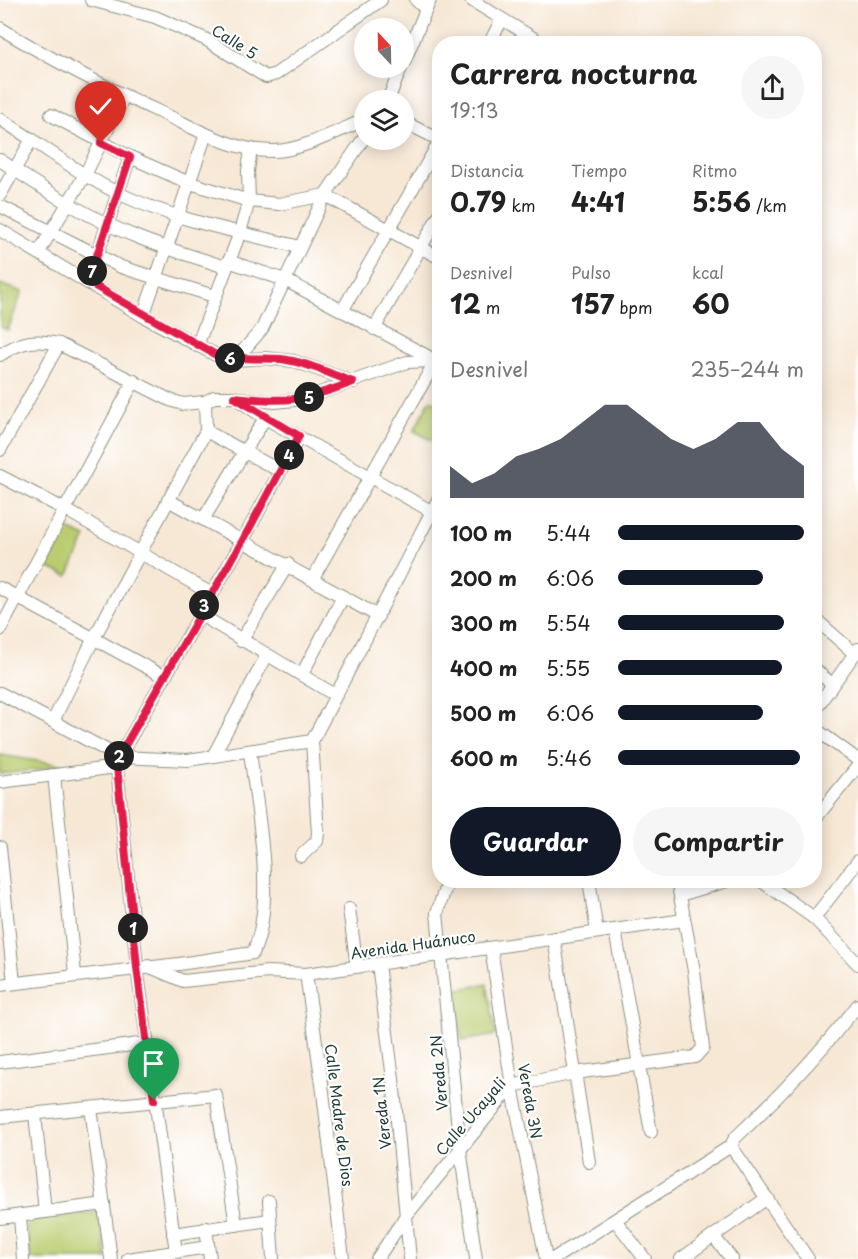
<!DOCTYPE html>
<html lang="es">
<meta charset="utf-8">
<style>
:root{--surface:#fff;--page:#f6f6f6;--text:#222;--muted:#767676;--accent:#111827}
body{margin:0;font-family:"Playpen Sans",sans-serif;background:var(--page);color:var(--text);height:100vh;display:flex;flex-direction:column;font-size:22px;white-space:nowrap}
*{box-sizing:border-box;margin:0}
p{font-size:20px;color:var(--muted)}
.icon{flex:none;width:33px;height:33px;fill:none;stroke:currentColor;stroke-width:2;stroke-linecap:round;stroke-linejoin:round}
.map{position:relative;flex:1;overflow:hidden}
.drawer{position:absolute;left:432px;top:36px;width:390px;height:852px;display:flex;flex-direction:column;background:var(--surface);border-radius:24px;box-shadow:0 3px 15px #0003}
.drawer>*{flex:none}
.needle{width:39px;rotate:338deg}
.tools{position:absolute;left:354px;top:18px;display:grid;gap:12px}
.tools a{display:grid;place-items:center;width:60px;height:60px;border-radius:50%;background:var(--surface);box-shadow:0 3px 15px #0003;font-size:30px}
.pin{position:absolute;display:grid;place-items:center;width:51px;height:51px;color:#fff;margin:-62px -26px;border-radius:50% 50% 50% 0;rotate:-45deg;box-shadow:0 0 6px #0007}
.pin .icon{rotate:45deg}
.km{position:absolute;width:30px;height:30px;margin:-15px;border-radius:50%;background:#222;color:#fff;font-size:16px;line-height:30px;text-align:center}
.round{display:grid;place-items:center;flex:none;width:63px;height:63px;border-radius:32px;background:var(--page)}
.summary{display:flex;align-items:center;justify-content:space-between;height:102px;padding:0 18px}
h1{font-size:27px;font-weight:700;line-height:45px}
.stats{display:grid;grid-template-columns:repeat(3,1fr);gap:9px;height:102px;padding:6px 18px}
.stats div{display:grid;align-content:center}
.stats b{font-size:26px;font-weight:700}
.stats small{font-size:16px;font-weight:400}
.stats p{font-size:16px}
.chart{height:168px;padding:12px 18px}
.chart p{display:flex;justify-content:space-between}
.chart svg{width:100%;height:108px;margin-top:6px;fill:var(--accent);opacity:.7}
.cta{display:flex;gap:12px;margin-top:auto;padding:12px 18px}
.cta a{flex:1;height:69px;border-radius:36px;background:var(--accent);color:#fff;font-size:24px;font-weight:700;line-height:69px;text-align:center}
.cta a+a{background:var(--page);color:var(--text)}
ul{padding:0 18px;list-style:none;font-size:20px}
li{display:grid;grid-template-columns:96px 72px 1fr;align-items:center;height:45px}
li i{height:15px;border-radius:8px;background:var(--accent)}
.map>svg:first-child{display:block}
.green{fill:#bacc70;stroke:#6c8452;stroke-width:1.5}
.lines{fill:none;stroke-linecap:round;stroke-linejoin:round}
.minor-casing{stroke:#8b9284;stroke-width:14}
.minor{stroke:#fff;stroke-width:12}
.route-casing{stroke:#fff;stroke-width:12}
.route{stroke:#e11d48;stroke-width:8}
.labels{text-anchor:middle;dominant-baseline:central;stroke-width:4.5;stroke-linejoin:round;paint-order:stroke}
.street-label{font-size:15px;fill:#1f3d34;stroke:#fff}
</style>
<div class="map">
<svg width="858" height="1259" viewBox="0 0 858 1259">
<rect width="100%" height="100%" fill="#fff"/>
<filter id="ink" filterUnits="userSpaceOnUse"><feTurbulence type="fractalNoise" baseFrequency=".0167" numOctaves="2"/><feDisplacementMap in="SourceGraphic" scale="12" xChannelSelector="R" yChannelSelector="G"/><feConvolveMatrix kernelMatrix="1 2 1 2 8 2 1 2 1" color-interpolation-filters="sRGB"/></filter>
<filter id="wash" filterUnits="userSpaceOnUse"><feTurbulence type="fractalNoise" baseFrequency=".008" numOctaves="4" result="noise"/><feDisplacementMap in="SourceGraphic" scale="24" xChannelSelector="R" yChannelSelector="G"/><feGaussianBlur stdDeviation="1.35" result="paint"/><feColorMatrix in="noise" values="0 0 0 0 0 0 0 0 0 0 0 0 0 0 0 0 0 1.4 0 .05"/><feComposite in="paint" operator="in"/></filter>
<g filter="url(#wash)">
<rect width="100%" height="100%" fill="#f7e8d5"/>
<g class="green">
<path d="M0 284 22 292 8 330 0 327Z"/>
<path d="M430 400 439 404V444L414 431Z"/>
<path d="M65 528 86 537 68 576 47 567Z"/>
<path d="M0 755 69 766 0 774Z"/>
<path d="M487 984 496 1035 462 1041 454 990Z"/>
<path d="M99 1212 107 1259H30L26 1221Z"/>
</g>
</g>
<g filter="url(#ink)">
<g class="lines">
<defs>
<g id="minor">
<path d="M91 0 155 17 205 39 266 77 276 74 381 0"/>
<path d="M416 0 426 9"/>
<path d="M471 0 543 44"/>
<path d="M0 28C53 61 109 89 166 115 200 131 236 152 274 151 300 151 340 130 364 120"/>
<path d="M489 44 502 19"/>
<path d="M404 62 430 0"/>
<path d="M388 100 401 68"/>
<path d="M51 115 130 157 187 182 249 201 279 204 325 195 440 258"/>
<path d="M0 119C39 143 78 174 120 194 177 221 239 232 300 247"/>
<path d="M404 122 440 140"/>
<path d="M0 160C43 189 88 218 137 237 166 249 196 257 225 267"/>
<path d="M0 195 32 139"/>
<path d="M0 206 121 267 214 296"/>
<path d="M0 230 143 316 216 355 235 360 265 358 294 361 353 382"/>
<path d="M39 252 86 173 124 96"/>
<path d="M228 261 285 280 440 363"/>
<path d="M88 282 130 157"/>
<path d="M342 311 440 141"/>
<path d="M143 316 206 134"/>
<path d="M374 329 440 214"/>
<path d="M197 346 239 235 249 201 248 171 251 149"/>
<path d="M0 355C21 341 34 339 59 344L170 400 183 404 205 402 214 397H234L265 418 431 511"/>
<path d="M235 360 262 329 325 195 364 138"/>
<path d="M237 398 275 402 303 399 407 362 434 361"/>
<path d="M206 431 280 471"/>
<path d="M0 450 59 344"/>
<path d="M0 476 66 510 210 593"/>
<path d="M168 500 378 616"/>
<path d="M204 518 265 418"/>
<path d="M313 578 440 353"/>
<path d="M0 588 163 676"/>
<path d="M199 614 335 695"/>
<path d="M814 618 854 653"/>
<path d="M0 630 134 381"/>
<path d="M241 641 288 564"/>
<path d="M814 669 832 684"/>
<path d="M302 674 343 597"/>
<path d="M0 693 119 757 188 760 312 741"/>
<path d="M814 711 858 649"/>
<path d="M53 721 94 638 206 431 205 402"/>
<path d="M814 728 858 760"/>
<path d="M213 756 267 655"/>
<path d="M54 775 75 974"/>
<path d="M0 782 117 767"/>
<path d="M814 820 858 766"/>
<path d="M0 847 14 983"/>
<path d="M301 856 317 841 318 833 312 741 440 496"/>
<path d="M448 880 437 913 460 1149 476 1259"/>
<path d="M589 880 597 932"/>
<path d="M760 880 814 918 858 964"/>
<path d="M680 895 730 880"/>
<path d="M349 909 357 967"/>
<path d="M814 918 858 861"/>
<path d="M615 930 651 1132"/>
<path d="M554 938 589 1162"/>
<path d="M491 948 512 1086 546 1259"/>
<path d="M378 964 393 1079 410 1259"/>
<path d="M148 966 183 981 268 972 306 974 684 920"/>
<path d="M306 974 322 1084 343 1259"/>
<path d="M0 985 179 964 253 953C277 900 256 807 250 751"/>
<path d="M0 1062 147 1043"/>
<path d="M91 1108 111 1259"/>
<path d="M35 1114 45 1212"/>
<path d="M0 1117 216 1095 236 1225"/>
<path d="M731 1146 808 1259"/>
<path d="M269 1201 273 1259"/>
<path d="M20 1216 23 1259"/>
<path d="M0 1218 104 1204"/>
<path d="M615 1220 645 1259"/>
<path d="M206 1228 210 1259"/>
<path d="M173 1234 269 1220"/>
<path d="M713 1236 732 1259"/>
<path d="M176 1252 137 967 117 767 119 757 243 540 299 437"/>
<path d="M128 1259 208 1247"/>
<path d="M377 1259 405 1217 512 1086 575 1073 695 1057 703 1048 694 971 677 880"/>
<path d="M553 1259 731 1146 735 1138C780 1096 820 1053 858 1005"/>
<path d="M681 1259 767 1198"/>
</g>
</defs>
<use href="#minor" class="minor-casing"/>
<use href="#minor" class="minor"/>
</g>
</g>
<g class="lines" filter="url(#ink)">
<defs>
<path id="route" d="M101 143 130 157 88 282 216 355C239 361 259 357 281 359 306 362 330 374 353 382 303 401 286 403 234 397L299 436 243 540 119 756 117 767 137 967 154 1100"/>
</defs>
<use href="#route" class="route-casing"/>
<use href="#route" class="route"/>
</g>
<g class="labels">
<g class="street-label">
<text transform="translate(235 41) rotate(32)">Calle 5</text>
<text transform="translate(413 944) rotate(-8)">Avenida Huánuco</text>
<text transform="translate(438 1073) rotate(-95)">Vereda 2N</text>
<text transform="translate(531 1101) rotate(80)">Vereda 3N</text>
<text transform="translate(381 1113) rotate(-96)">Vereda 1N</text>
<text transform="translate(340 1115) rotate(83)">Calle Madre de Dios</text>
<text transform="translate(470 1116) rotate(-49)">Calle Ucayali</text>
</g>
</g>
</svg>
<div class="tools">
<a><svg class="needle" viewBox="-14 -14 28 28"><path d="M0-13l5 13h-10z" fill="#e53935"/><path d="M0 13l5-13h-10z" fill="#767676"/></svg></a>
<a><svg class="icon" aria-label="layers" viewBox="0 0 24 24"><path d="M12 4l9 5-9 5-9-5zM3 14l9 5 9-5"/></svg></a>
</div>
<div class="pin" style="left:154px;top:1100px;background:#1e9e55"><svg class="icon" aria-label="arrive" viewBox="0 0 24 24"><path d="M6 21V4h12l-3 4 3 4H6"/></svg></div>
<div class="pin" style="left:101px;top:143px;background:#d93025"><svg class="icon" aria-label="check" viewBox="0 0 24 24"><path d="M5 12l5 5 9-10"/></svg></div>
<b class="km" style="left:133px;top:928px">1</b>
<b class="km" style="left:119px;top:756px">2</b>
<b class="km" style="left:204px;top:605px">3</b>
<b class="km" style="left:289px;top:455px">4</b>
<b class="km" style="left:309px;top:397px">5</b>
<b class="km" style="left:230px;top:358px">6</b>
<b class="km" style="left:92px;top:271px">7</b>
<section class="drawer">
<div class="summary"><div><h1>Carrera nocturna</h1><p>19:13</p></div><a class="round"><svg class="icon" aria-label="share" viewBox="0 0 24 24"><path d="M12 15V3M7 8l5-5 5 5M5 13v7h14v-7"/></svg></a></div>
<div class="stats">
<div><p>Distancia</p><b>0.79<small> km</small></b></div>
<div><p>Tiempo</p><b>4:41</b></div>
<div><p>Ritmo</p><b>5:56<small> /km</small></b></div>
</div>
<div class="stats">
<div><p>Desnivel</p><b>12<small> m</small></b></div>
<div><p>Pulso</p><b>157<small> bpm</small></b></div>
<div><p>kcal</p><b>60</b></div>
</div>
<div class="chart"><p><span>Desnivel</span>235–244 m</p>
<svg viewBox="0 0 160 44" preserveAspectRatio="none"><path d="M0 44V31L10 38L20 34L30 27L40 24L50 20L60 13L70 6L80 6L90 13L100 20L110 24L120 20L130 13L140 13L150 24L160 31V44z"/></svg>
</div>
<ul>
<li><b>100 m</b>5:44<i style="width:100%"></i></li>
<li><b>200 m</b>6:06<i style="width:78%"></i></li>
<li><b>300 m</b>5:54<i style="width:89%"></i></li>
<li><b>400 m</b>5:55<i style="width:88%"></i></li>
<li><b>500 m</b>6:06<i style="width:78%"></i></li>
<li><b>600 m</b>5:46<i style="width:98%"></i></li>
</ul>
<div class="cta"><a>Guardar</a><a>Compartir</a></div>
</section>
</div>
